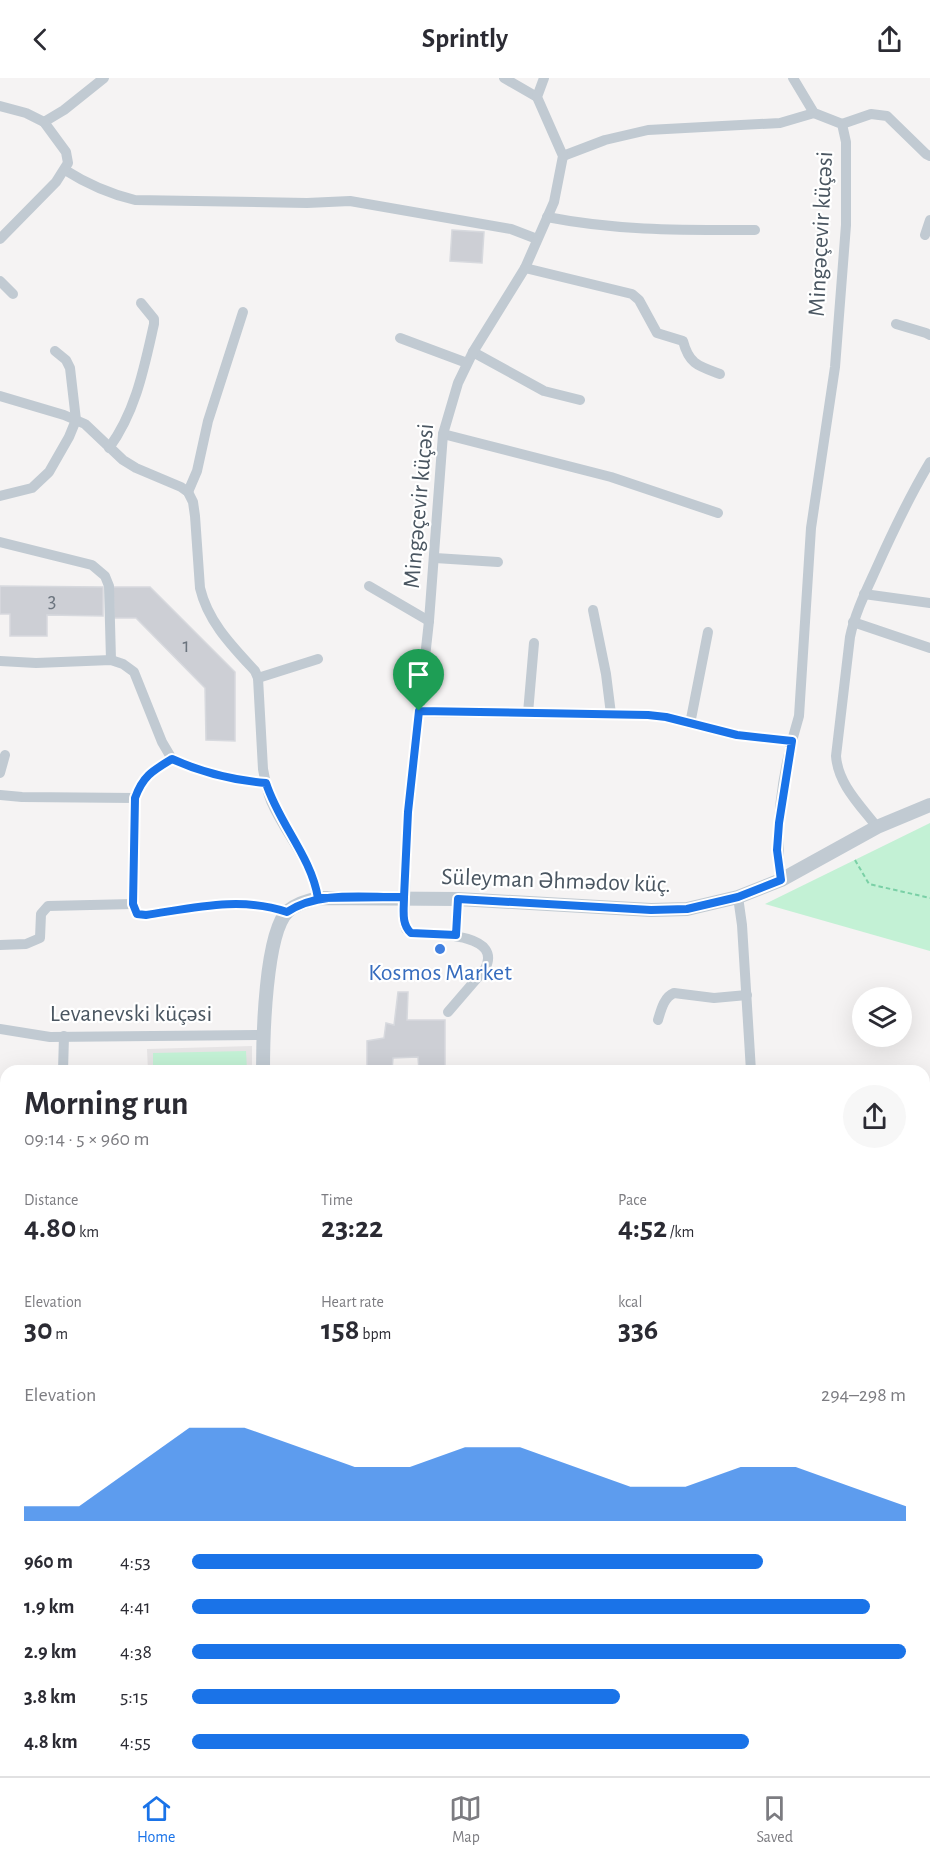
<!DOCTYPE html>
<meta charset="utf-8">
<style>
:root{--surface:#fff;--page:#f7f7f7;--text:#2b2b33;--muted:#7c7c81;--line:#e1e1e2;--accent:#1a73e8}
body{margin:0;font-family:"Alegreya Sans",sans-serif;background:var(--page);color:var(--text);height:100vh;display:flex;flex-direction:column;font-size:22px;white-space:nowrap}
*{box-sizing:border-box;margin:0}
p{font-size:20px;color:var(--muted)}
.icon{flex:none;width:33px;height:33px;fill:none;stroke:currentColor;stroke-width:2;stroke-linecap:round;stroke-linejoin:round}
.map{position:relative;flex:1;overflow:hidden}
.details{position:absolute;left:0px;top:987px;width:930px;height:711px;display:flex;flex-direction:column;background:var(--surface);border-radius:18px 18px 0 0;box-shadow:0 6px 24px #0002}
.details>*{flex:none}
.tools{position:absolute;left:852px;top:909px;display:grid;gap:12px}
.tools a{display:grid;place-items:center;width:60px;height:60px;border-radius:50%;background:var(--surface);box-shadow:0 6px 24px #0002;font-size:30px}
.pin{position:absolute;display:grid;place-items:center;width:51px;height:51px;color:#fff;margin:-62px -26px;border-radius:50% 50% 50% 0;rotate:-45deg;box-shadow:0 0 6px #0007}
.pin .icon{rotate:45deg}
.round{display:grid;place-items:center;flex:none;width:63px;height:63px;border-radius:32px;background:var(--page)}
.summary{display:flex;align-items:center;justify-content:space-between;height:102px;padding:0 24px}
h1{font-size:33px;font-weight:700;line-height:45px}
.metrics{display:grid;grid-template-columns:repeat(3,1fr);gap:9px;height:102px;padding:6px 24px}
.metrics div{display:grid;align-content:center}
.metrics b{font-size:30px;font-weight:700}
.metrics small{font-size:16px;font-weight:400}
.metrics p{font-size:16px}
.chart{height:168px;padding:12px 24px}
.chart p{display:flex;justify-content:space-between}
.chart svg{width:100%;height:108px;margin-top:6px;fill:var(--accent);opacity:.7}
ul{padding:0 24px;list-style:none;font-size:20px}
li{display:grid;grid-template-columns:96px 72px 1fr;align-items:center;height:45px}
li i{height:15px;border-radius:8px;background:var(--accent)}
header{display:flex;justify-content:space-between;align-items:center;height:78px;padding:0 24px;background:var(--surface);font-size:27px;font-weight:700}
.tabs{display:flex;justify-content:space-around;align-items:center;height:84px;border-top:2px solid var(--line);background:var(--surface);font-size:16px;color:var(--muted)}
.tabs a{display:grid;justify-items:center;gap:3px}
.tabs .active{color:var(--accent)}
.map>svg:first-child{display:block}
.education{fill:#e6e4e5}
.green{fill:#c3f1d5}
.building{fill:#cdcfd5;stroke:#d7d9de;stroke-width:1.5}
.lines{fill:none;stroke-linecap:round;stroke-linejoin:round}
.path{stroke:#7ad0a6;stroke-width:2;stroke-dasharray:4.5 3;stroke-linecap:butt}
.service{stroke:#c1cad2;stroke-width:5}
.minor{stroke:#c1cad2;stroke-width:10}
.tertiary{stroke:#c1cad2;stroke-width:14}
.route-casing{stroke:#fff;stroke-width:12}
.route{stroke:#1a73e8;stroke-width:8}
.shop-dot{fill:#3f7fe0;stroke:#fff;stroke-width:2}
.labels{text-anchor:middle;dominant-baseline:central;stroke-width:4.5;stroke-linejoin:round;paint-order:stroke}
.number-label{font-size:21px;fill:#6b747e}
.street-label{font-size:24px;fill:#4a5661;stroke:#fff}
.shop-label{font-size:24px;fill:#366cbe;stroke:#fff}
</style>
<header><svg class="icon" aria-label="back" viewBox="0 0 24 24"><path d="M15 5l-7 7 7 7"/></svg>Sprintly<svg class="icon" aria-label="share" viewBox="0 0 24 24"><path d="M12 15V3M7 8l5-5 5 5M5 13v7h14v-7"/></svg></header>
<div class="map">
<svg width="930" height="1698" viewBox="0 0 930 1698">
<rect width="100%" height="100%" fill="#f5f3f3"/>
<path class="education" d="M252 968V993H148L147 971Z"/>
<g class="green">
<path d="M930 745V873L765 826Z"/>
<path d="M246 973 247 993H153V975Z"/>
</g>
<g class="building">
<path d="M452 152 484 154 482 185 450 183Z"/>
<path d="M0 508 103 509V538L47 537V558H10V536H0Z"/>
<path d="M113 509H150L235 594V663L206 662 205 610 136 540H114Z"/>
<path d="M398 914H408L407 942H445V993H419L418 979 393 980 392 993H367V963L384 960 386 945 394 947Z"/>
<path d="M0 1532 6 1539V1567L0 1574Z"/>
<path d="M0 1629 6 1635V1666L0 1672Z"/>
</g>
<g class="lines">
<path class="path" d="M855 782 869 806 930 820"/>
<g class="service">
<path d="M0 1457H6"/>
<path d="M924 1462 930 1450"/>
<path d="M60 1698V1692"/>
<path d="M719 1698 723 1692"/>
<path d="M803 1698 806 1692"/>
</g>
<g class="minor">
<path d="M504 0 537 19"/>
<path d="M0 28 26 35 44 44 64 32 104 0"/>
<path d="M842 46 871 36 887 38 926 76 930 78"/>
<path d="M563 78 605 62 648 52 780 45 814 35"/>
<path d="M65 92C87 106 110 116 135 122L307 125 350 123 511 151 537 161"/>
<path d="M547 139C618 153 682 152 755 152"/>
<path d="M925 157 930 142"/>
<path d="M0 161 56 104 68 85 66 74 44 44"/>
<path d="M525 190 632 216 639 222 657 255 683 263C689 286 698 288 720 296"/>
<path d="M0 203 13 216"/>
<path d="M896 246 926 255 930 257"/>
<path d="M400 260 467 285"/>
<path d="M473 274 544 313 580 322"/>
<path d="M0 318 64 337 85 346 123 382 136 390 181 409 188 414 193 424 195 438 200 510C208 544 232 568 255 593L258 600 263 691C265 702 267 713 271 723 286 758 311 781 318 820"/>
<path d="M443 356 611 399 718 435"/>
<path d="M109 370C136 333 144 290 154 246V241L141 225"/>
<path d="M188 414 197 393 208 343 243 234"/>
<path d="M0 418 32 410 49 394 69 359 76 342 70 290 66 282 55 273"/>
<path d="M0 464 92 487 105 498 109 508 111 582"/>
<path d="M435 480 498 484"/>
<path d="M369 508 429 543"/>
<path d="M864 516 930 525"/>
<path d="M593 532 606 596 611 636"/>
<path d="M853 544 930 570"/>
<path d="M0 583 36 585 111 582 123 586 134 594 162 664 172 681"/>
<path d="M258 600 318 581"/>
<path d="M419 634 648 637 666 639 737 657 792 663"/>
<path d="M528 635 534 565"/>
<path d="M690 646 708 554"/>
<path d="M0 695 5 677"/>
<path d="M265 705C232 702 203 695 172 681 152 693 143 698 135 720L133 826 137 836 146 837C193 830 241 818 287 834"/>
<path d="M0 717 22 719 135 720"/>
<path d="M877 749C860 727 838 706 836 678L850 559C855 535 866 513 876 491 893 453 909 419 930 384"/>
<path d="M781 802C774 748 783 690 799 638L811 450 835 289 846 147V64L842 46 814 35 793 0"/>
<path d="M738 819 742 847 751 993"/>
<path d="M456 857 458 821"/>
<path d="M0 867 26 866 40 860 41 836 48 828 133 826"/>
<path d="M448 934 485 891C504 854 430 856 411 855L406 851 404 844 408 734 429 543 443 356 458 305 473 274 525 190 554 124 563 78 537 19 544 0"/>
<path d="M658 942C661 932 664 919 674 915L714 920 747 917"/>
<path d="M0 951 50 959 263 957"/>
<path d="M63 993 64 958"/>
<path d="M0 1120H6"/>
<path d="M0 1191H6"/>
<path d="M0 1426H6"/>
</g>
<g class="tertiary">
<path d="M263 993C263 961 265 854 288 833 297 825 308 823 318 820L458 821 651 832 687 831 738 819 781 802 877 749 930 727"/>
<path d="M0 1290H6"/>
</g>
</g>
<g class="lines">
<defs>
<path id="route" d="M419 633 408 734 404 819 318 820C311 778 279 746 266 705 232 702 203 695 172 681 152 693 143 698 135 720L133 826 137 836 146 837C193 830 241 818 287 834 319 812 367 820 404 819 404 832 401 846 411 855L456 857 458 821 651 832 687 831 738 819 781 802 777 772 779 745 792 663 737 657 666 639 648 637 419 633"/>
</defs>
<use href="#route" class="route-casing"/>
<use href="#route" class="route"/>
</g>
<circle class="shop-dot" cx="440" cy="871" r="6"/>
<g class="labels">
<g class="number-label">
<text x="52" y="522">3</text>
<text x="186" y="567">1</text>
</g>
<g class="street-label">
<text transform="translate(821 156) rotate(-87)">Mingəçevir küçəsi</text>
<text transform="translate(419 428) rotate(-85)">Mingəçevir küçəsi</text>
<text transform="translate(556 803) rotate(2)">Süleyman Əhmədov küç.</text>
<text x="131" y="936">Levanevski küçəsi</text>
</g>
<g class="shop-label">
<text x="440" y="895">Kosmos Market</text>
</g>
</g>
</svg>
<div class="tools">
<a><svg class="icon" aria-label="layers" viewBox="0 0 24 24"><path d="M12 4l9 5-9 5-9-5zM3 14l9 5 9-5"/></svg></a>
</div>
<div class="pin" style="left:419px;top:633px;background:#1e9e55"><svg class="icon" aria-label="arrive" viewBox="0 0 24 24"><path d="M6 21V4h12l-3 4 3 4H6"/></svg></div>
<section class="details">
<div class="summary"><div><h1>Morning run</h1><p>09:14 · 5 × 960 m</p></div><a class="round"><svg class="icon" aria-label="share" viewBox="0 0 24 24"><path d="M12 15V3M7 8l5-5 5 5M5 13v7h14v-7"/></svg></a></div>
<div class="metrics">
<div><p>Distance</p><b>4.80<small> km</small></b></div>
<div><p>Time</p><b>23:22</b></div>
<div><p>Pace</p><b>4:52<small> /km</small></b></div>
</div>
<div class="metrics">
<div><p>Elevation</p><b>30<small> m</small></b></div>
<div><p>Heart rate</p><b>158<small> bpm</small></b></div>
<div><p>kcal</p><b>336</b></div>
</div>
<div class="chart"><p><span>Elevation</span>294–298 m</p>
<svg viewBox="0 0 160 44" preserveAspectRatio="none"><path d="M0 44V38L10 38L20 22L30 6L40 6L50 14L60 22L70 22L80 14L90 14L100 22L110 30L120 30L130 22L140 22L150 30L160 38V44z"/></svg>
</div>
<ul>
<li><b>960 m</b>4:53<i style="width:80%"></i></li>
<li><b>1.9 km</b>4:41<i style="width:95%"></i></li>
<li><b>2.9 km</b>4:38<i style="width:100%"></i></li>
<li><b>3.8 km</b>5:15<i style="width:60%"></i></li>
<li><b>4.8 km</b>4:55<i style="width:78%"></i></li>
</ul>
</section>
</div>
<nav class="tabs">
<a class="active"><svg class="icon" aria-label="home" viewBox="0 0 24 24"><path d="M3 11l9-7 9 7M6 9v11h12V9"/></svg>Home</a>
<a><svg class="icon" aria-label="map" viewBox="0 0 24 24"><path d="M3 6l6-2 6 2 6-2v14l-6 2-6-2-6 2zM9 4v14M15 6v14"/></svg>Map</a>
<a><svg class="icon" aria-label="saved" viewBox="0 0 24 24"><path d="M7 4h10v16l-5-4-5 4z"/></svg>Saved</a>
</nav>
